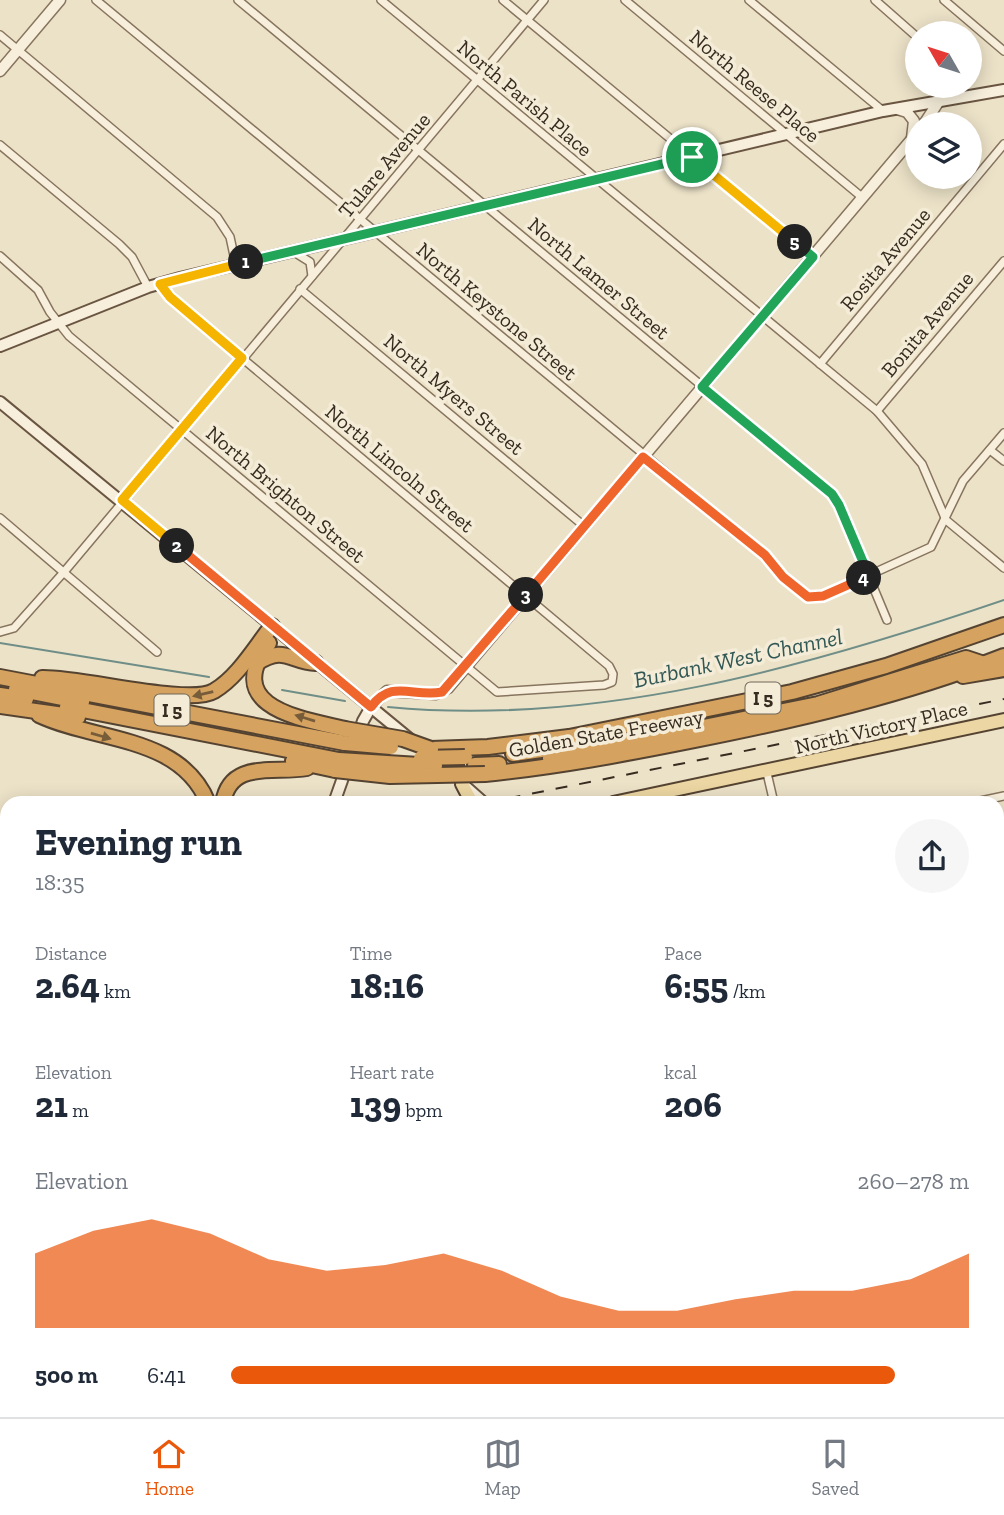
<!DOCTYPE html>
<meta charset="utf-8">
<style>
:root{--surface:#fff;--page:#f6f6f7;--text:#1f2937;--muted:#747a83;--line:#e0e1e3;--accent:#ea580c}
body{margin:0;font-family:"Zilla Slab",serif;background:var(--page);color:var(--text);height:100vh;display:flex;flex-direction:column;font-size:26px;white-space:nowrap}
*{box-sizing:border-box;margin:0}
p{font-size:23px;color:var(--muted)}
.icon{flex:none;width:38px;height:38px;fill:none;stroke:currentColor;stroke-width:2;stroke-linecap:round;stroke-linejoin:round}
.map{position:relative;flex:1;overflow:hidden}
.side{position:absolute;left:0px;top:796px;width:1004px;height:621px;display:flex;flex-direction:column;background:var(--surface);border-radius:21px 21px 0 0;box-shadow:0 4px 18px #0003}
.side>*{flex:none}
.needle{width:46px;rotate:309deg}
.buttons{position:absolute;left:905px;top:21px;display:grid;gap:14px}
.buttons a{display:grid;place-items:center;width:77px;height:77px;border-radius:50%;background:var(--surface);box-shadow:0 4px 18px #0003;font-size:35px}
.pin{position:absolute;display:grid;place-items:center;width:60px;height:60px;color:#fff;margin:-30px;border:4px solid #fff;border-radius:50%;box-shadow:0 2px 7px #0007}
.km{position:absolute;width:35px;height:35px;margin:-18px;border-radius:50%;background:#222;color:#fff;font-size:19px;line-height:35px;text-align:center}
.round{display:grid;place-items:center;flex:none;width:74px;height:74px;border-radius:37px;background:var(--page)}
.headline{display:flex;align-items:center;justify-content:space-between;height:119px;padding:0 35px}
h1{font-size:38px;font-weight:700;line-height:52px}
.metrics{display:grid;grid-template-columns:repeat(3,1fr);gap:10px;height:119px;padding:7px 35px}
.metrics div{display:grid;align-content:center}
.metrics b{font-size:35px;font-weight:700}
.metrics small{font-size:19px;font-weight:400}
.metrics p{font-size:19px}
.chart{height:196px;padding:14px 35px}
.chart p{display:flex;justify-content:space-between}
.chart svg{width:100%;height:126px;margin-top:7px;fill:var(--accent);opacity:.7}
ul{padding:0 35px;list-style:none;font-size:23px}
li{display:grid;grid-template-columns:112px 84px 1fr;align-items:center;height:52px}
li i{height:18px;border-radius:9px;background:var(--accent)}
.tab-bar{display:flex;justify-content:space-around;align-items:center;height:98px;border-top:2px solid var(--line);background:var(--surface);font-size:19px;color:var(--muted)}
.tab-bar a{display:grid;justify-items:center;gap:4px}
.tab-bar .current{color:var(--accent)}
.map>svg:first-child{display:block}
.green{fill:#c3c99c}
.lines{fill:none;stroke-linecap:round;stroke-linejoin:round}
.stream{stroke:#6f8e87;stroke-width:2}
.minor-casing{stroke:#87745e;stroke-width:10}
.tertiary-casing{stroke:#87745e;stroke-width:13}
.secondary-casing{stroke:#695541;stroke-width:14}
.primary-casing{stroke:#554332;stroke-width:16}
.motorway-casing{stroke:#554332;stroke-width:18}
.minor{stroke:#f7efdb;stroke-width:7}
.tertiary{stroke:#f7efdb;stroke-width:10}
.secondary{stroke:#f7efdb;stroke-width:10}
.primary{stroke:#ecd6a3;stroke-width:12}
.motorway{stroke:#d5a35f;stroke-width:14}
.rail{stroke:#382c21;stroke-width:2;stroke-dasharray:12 12;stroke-linecap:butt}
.motorway-bridge-casing{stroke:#554332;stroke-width:18;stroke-linecap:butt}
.motorway-bridge{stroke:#d5a35f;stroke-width:14}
.oneway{fill:#775c3a}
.split-1-casing{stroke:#fff;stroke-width:14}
.split-2-casing{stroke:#fff;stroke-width:14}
.split-3-casing{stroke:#fff;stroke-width:14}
.split-4-casing{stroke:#fff;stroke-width:14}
.split-5-casing{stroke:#fff;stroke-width:14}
.split-6-casing{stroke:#fff;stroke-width:14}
.split-1{stroke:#22a559;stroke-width:9}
.split-2{stroke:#f5b400;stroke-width:9}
.split-3{stroke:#f0652b;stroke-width:9}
.split-4{stroke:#f0652b;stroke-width:9}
.split-5{stroke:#22a559;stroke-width:9}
.split-6{stroke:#f5b400;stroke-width:9}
.labels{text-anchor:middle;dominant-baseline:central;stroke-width:7;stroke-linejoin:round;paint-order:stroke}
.shield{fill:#f4ecd7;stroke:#706658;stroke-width:2}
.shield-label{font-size:19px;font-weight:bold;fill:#382c21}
.street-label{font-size:21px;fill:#382c21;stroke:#f4ecd7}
.water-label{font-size:23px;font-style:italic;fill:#315755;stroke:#f4ecd7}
</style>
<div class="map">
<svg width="1004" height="1417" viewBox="0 0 1004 1417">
<rect width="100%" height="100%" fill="#ece2c8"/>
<path class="green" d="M829 1410 922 1411 930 1417H823Z"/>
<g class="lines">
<g class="stream">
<path d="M0 643 209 677"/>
<path d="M282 690 345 701"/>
<path d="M388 707C597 727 808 667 1004 600"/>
</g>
<defs>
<g id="minor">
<path d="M96 0 765 555 783 577 808 597 823 596 931 547 963 481 1004 433"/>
<path d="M238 0 832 494 839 505 887 620"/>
<path d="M381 0 877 411 922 464 946 520 1004 568"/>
<path d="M503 0 813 257"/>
<path d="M625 0 863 198"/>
<path d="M749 0 883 111"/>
<path d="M875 0 917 37"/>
<path d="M944 0 1004 51"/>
<path d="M0 35 217 217 230 237 236 265"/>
<path d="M937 86 939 101"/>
<path d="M0 145 119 244 132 257 148 287"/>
<path d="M294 252 310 262 312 276"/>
<path d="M0 256 38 290 50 312 69 336 497 692 604 685 612 682 613 674 609 666 186 311 160 284"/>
<path d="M300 289 584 526"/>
<path d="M820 364 1004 144"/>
<path d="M877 411 1004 261"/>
<path d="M990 450 1004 461"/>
<path d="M0 518 157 652"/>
<path d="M0 632 14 628 64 572 544 0"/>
<path d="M767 773 774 803"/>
<path d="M971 803 1004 796"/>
<path d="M998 889 1004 881"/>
<path d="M0 989 7 981"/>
<path d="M998 991 1004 996"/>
<path d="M998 1114 1004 1119"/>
<path d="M0 1123 7 1129"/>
<path d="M344 1410 352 1417"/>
<path d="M487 1410 494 1417"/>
<path d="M632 1410 640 1417"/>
<path d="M776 1410 784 1417"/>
<path d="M196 1417 201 1410"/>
</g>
<g id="tertiary">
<path d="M0 71 60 0"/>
<path d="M897 109 907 112 914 121 912 138"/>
<path d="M924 124 939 101"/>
<path d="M371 707 387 691 436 694 448 688 917 133"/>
<path d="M0 882 7 881"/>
<path d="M0 1223 7 1214"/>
<path d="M322 1417 327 1410"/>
</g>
<g id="secondary">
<path d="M0 346 148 287 180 278 883 111 1004 90"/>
<path d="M0 402 411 740"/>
<path d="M466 787 484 803"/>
<path d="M334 803 363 721 371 707"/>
<path d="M998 1238 1004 1245"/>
<path d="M802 1417 807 1410"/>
<path d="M815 1417 820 1410"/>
</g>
<g id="primary">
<path d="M462 784 472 803"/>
<path d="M613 803 1004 720"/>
<path d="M0 928 7 927"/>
<path d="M998 1191 1004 1183"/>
</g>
<g id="motorway">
<path d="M269 643C222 707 298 718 345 729"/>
<path d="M257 663C285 645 290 662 316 663"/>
<path d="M963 676 1004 669"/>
<path d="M0 677 345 743"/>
<path d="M42 678C81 677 189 706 214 691 238 677 255 647 272 626"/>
<path d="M16 689 82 702"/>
<path d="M0 695 26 699"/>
<path d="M0 706 78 717"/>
<path d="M67 707 339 760"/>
<path d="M39 715C96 742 181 735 208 803"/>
<path d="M431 749 488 747 569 737 792 692 886 666 1004 625"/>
<path d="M513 754 562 747"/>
<path d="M550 758 818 704 966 658 984 664"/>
<path d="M293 761 335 770"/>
<path d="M475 765 499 764"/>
<path d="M485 774C556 767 625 754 695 740 801 719 904 695 1004 656"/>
<path d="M223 803C230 759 275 774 307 768"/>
</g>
</defs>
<use href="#minor" class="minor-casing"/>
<use href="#tertiary" class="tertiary-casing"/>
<use href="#secondary" class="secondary-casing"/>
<use href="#primary" class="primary-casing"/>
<use href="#motorway" class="motorway-casing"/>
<use href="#minor" class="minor"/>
<use href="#tertiary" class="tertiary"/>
<use href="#secondary" class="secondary"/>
<use href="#primary" class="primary"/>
<use href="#motorway" class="motorway"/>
<g class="rail">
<path d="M485 803 1004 699"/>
<path d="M0 901 7 900"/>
</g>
<defs>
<g id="motorway-bridge">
<path d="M345 729 403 739 431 749"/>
<path d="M345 743 391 747"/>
<path d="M421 758 465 757"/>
<path d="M339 760 435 766"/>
<path d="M335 770 390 776 485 774"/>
</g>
</defs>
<use href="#motorway-bridge" class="motorway-bridge-casing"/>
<use href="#motorway-bridge" class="motorway-bridge"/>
</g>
<defs><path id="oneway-solid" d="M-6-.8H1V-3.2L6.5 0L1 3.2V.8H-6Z" transform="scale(1.75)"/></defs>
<g class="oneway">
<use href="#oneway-solid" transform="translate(203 694) rotate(167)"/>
<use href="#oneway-solid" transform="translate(305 718) rotate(-163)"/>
<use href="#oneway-solid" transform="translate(101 736) rotate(16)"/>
</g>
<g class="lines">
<defs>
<path id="split-1" d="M246 262 692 157"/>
<path id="split-2" d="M177 546 122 500 242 358 170 297 160 284 246 262"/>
<path id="split-3" d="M177 546 371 707C392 678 413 698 442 692L526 595"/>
<path id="split-4" d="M526 595 643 457 765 555 783 577 808 597 823 596 864 578"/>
<path id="split-5" d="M795 242 813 257 702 387 832 494 839 505 869 576 864 578"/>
<path id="split-6" d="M692 157 795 242"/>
</defs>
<use href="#split-1" class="split-1-casing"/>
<use href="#split-2" class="split-2-casing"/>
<use href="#split-3" class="split-3-casing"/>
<use href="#split-4" class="split-4-casing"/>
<use href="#split-5" class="split-5-casing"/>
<use href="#split-6" class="split-6-casing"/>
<use href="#split-1" class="split-1"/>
<use href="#split-2" class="split-2"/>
<use href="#split-3" class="split-3"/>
<use href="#split-4" class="split-4"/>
<use href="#split-5" class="split-5"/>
<use href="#split-6" class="split-6"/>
</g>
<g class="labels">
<g class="shield">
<rect x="745.5" y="682.5" width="35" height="31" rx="5"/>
<rect x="154.5" y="694.5" width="35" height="31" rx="5"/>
</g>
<g class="shield-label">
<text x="763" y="698">I 5</text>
<text x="172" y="710">I 5</text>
</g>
<g class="street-label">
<text transform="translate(755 86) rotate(40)">North Reese Place</text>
<text transform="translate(525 98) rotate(40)">North Parish Place</text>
<text transform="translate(384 165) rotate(-50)">Tulare Avenue</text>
<text transform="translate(885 259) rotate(-50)">Rosita Avenue</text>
<text transform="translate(599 278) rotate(40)">North Lamer Street</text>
<text transform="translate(497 311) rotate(40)">North Keystone Street</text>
<text transform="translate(927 324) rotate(-50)">Bonita Avenue</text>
<text transform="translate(454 394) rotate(40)">North Myers Street</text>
<text transform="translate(400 468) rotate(40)">North Lincoln Street</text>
<text transform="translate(286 494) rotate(40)">North Brighton Street</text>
<text transform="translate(881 727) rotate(-13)">North Victory Place</text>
<text transform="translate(606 733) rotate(-10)">Golden State Freeway</text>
</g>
<g class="water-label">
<text transform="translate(738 658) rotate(-12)">Burbank West Channel</text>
</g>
</g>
</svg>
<div class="buttons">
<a><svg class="needle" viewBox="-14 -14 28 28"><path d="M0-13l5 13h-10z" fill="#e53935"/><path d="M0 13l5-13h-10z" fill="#747a83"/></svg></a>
<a><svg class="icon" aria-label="layers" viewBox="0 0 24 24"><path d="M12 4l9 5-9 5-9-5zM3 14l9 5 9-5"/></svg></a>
</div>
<div class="pin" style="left:692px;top:157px;background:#1e9e55"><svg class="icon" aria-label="arrive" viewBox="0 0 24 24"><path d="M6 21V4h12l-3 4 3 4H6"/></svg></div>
<b class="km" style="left:246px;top:262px">1</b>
<b class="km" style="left:177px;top:546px">2</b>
<b class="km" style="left:526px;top:595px">3</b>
<b class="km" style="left:864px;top:578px">4</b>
<b class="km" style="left:795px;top:242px">5</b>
<section class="side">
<div class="headline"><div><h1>Evening run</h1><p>18:35</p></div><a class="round"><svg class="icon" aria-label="share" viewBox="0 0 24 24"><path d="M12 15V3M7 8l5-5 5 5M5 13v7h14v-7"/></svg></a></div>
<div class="metrics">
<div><p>Distance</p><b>2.64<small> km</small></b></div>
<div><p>Time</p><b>18:16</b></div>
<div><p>Pace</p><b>6:55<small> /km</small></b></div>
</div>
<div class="metrics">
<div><p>Elevation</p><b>21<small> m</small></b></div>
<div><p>Heart rate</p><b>139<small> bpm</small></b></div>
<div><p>kcal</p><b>206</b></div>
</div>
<div class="chart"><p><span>Elevation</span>260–278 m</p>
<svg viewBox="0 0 160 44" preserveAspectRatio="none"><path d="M0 44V18L10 10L20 6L30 11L40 20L50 24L60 22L70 18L80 24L90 33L100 38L110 38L120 34L130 31L140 31L150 27L160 18V44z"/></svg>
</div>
<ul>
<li><b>500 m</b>6:41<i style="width:90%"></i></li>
</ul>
</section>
</div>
<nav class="tab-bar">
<a class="current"><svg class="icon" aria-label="home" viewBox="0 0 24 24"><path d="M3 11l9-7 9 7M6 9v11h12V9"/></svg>Home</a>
<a><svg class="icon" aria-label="map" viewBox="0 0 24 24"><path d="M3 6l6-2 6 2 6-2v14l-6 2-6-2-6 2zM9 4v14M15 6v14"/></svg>Map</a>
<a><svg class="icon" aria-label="saved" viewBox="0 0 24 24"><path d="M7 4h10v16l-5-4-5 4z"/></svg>Saved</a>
</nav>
